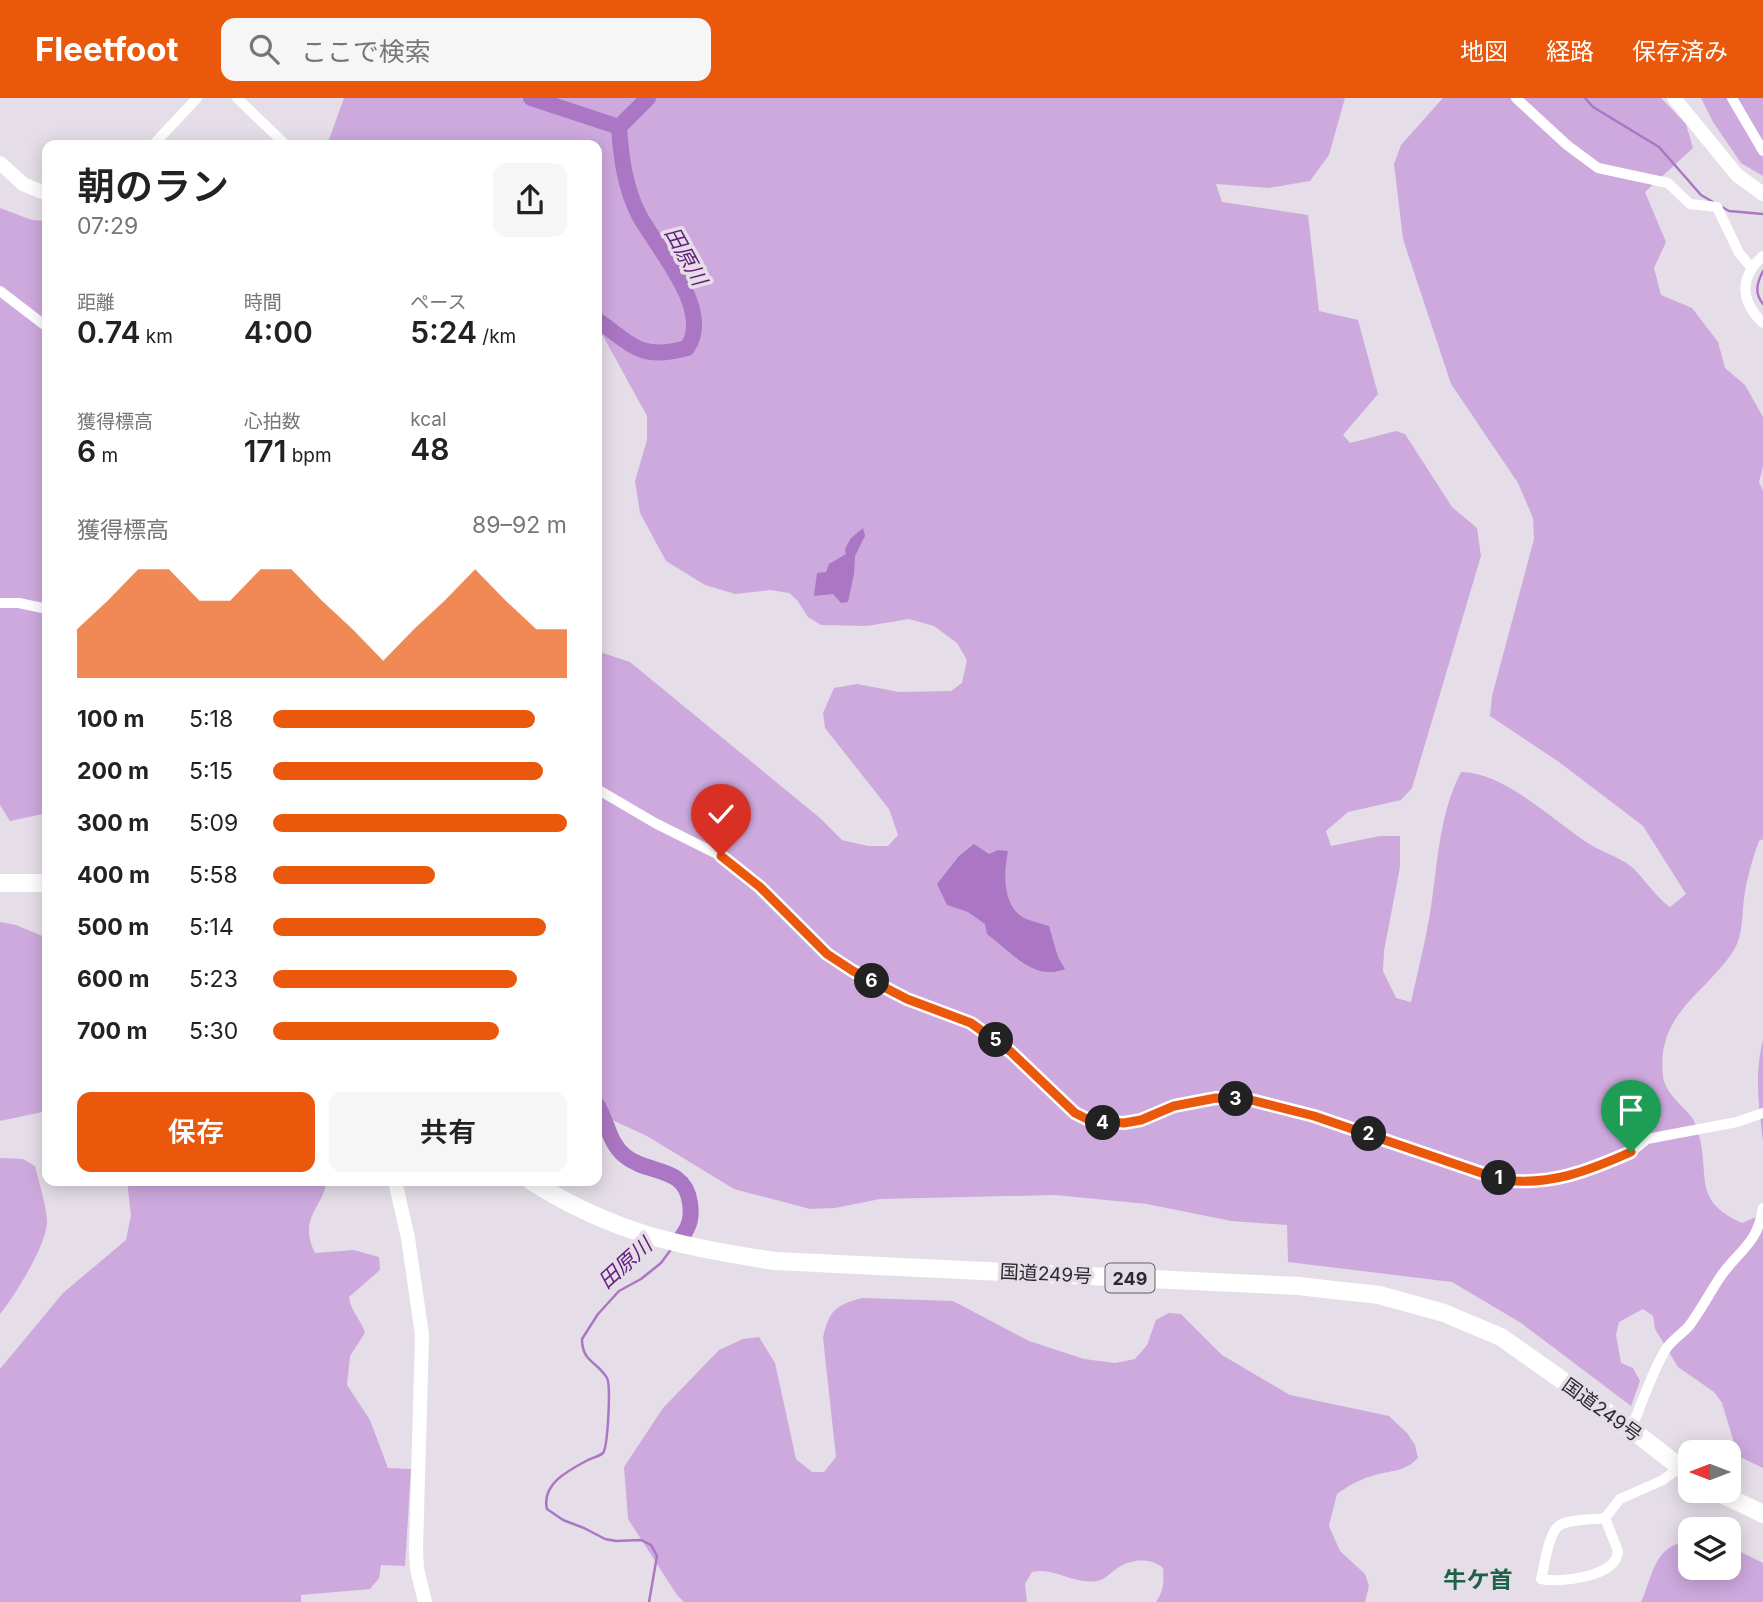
<!DOCTYPE html>
<html lang="ja">
<meta charset="utf-8">
<style>
:root{--surface:#fff;--page:#f6f6f6;--text:#222;--muted:#767676;--accent:#ea580c}
body{margin:0;font-family:Inter,"Noto Sans JP",sans-serif;background:var(--page);color:var(--text);height:100vh;display:flex;flex-direction:column;font-size:26px;white-space:nowrap}
*{box-sizing:border-box;margin:0}
p{font-size:23px;color:var(--muted)}
.icon{flex:none;width:38px;height:38px;fill:none;stroke:currentColor;stroke-width:2;stroke-linecap:round;stroke-linejoin:round}
.map{position:relative;flex:1;overflow:hidden}
.sheet{position:absolute;left:42px;top:42px;width:560px;height:1046px;display:flex;flex-direction:column;background:var(--surface);border-radius:14px;box-shadow:0 4px 18px #0003}
.sheet>*{flex:none}
.needle{width:46px;rotate:270deg}
.fabs{position:absolute;left:1678px;top:1342px;display:grid;gap:14px}
.fabs a{display:grid;place-items:center;width:63px;height:63px;border-radius:14px;background:var(--surface);box-shadow:0 4px 18px #0003;font-size:35px}
.pin{position:absolute;display:grid;place-items:center;width:60px;height:60px;color:#fff;margin:-72px -30px;border-radius:50% 50% 50% 0;rotate:-45deg;box-shadow:0 0 7px #0007}
.pin .icon{rotate:45deg}
.km{position:absolute;width:35px;height:35px;margin:-18px;border-radius:50%;background:#222;color:#fff;font-size:19px;line-height:35px;text-align:center}
.round{display:grid;place-items:center;flex:none;width:74px;height:74px;border-radius:14px;background:var(--page)}
.headline{display:flex;align-items:center;justify-content:space-between;height:119px;padding:0 35px}
h1{font-size:38px;font-weight:600;line-height:52px}
.figures{display:grid;grid-template-columns:repeat(3,1fr);gap:10px;height:119px;padding:7px 35px}
.figures div{display:grid;align-content:center}
.figures b{font-size:30px;font-weight:600}
.figures small{font-size:19px;font-weight:400}
.figures p{font-size:19px}
.chart{height:196px;padding:14px 35px}
.chart p{display:flex;justify-content:space-between}
.chart svg{width:100%;height:126px;margin-top:7px;fill:var(--accent);opacity:.7}
.primary-button{display:flex;gap:14px;margin-top:auto;padding:14px 35px}
.primary-button a{flex:1;height:80px;border-radius:14px;background:var(--accent);color:#fff;font-size:28px;font-weight:600;line-height:80px;text-align:center}
.primary-button a+a{background:var(--page);color:var(--text)}
ul{padding:0 35px;list-style:none;font-size:23px}
li{display:grid;grid-template-columns:112px 84px 1fr;align-items:center;height:52px}
li i{height:18px;border-radius:9px;background:var(--accent)}
header{display:flex;align-items:center;gap:42px;box-sizing:border-box;height:98px;padding:0 35px;background:var(--accent);color:#fff}
header strong{font-size:33px}
nav{display:flex;gap:38px;margin-inline-start:auto;font-size:24px}
.search{width:490px;height:63px;background:var(--page);display:flex;align-items:center;gap:18px;box-sizing:border-box;padding:0 24px;border-radius:14px;color:var(--muted);font-size:26px}
.map>svg:first-child{display:block}
.green{fill:#cea9de}
.water{fill:#ab76c3}
.lines{fill:none;stroke-linecap:round;stroke-linejoin:round}
.stream{stroke:#ab76c3;stroke-width:2.5}
.river{stroke:#ab76c3;stroke-width:16}
.street{stroke:#fff;stroke-width:10}
.secondary{stroke:#fff;stroke-width:14}
.highway{stroke:#fff;stroke-width:18}
.route-casing{stroke:#fff;stroke-width:14}
.route{stroke:#ea580c;stroke-width:9}
.labels{text-anchor:middle;dominant-baseline:central;stroke-width:7;stroke-linejoin:round;paint-order:stroke}
.shield{fill:#e5dee8;stroke:#646166;stroke-width:2}
.shield-label{font-size:18px;font-weight:bold;fill:#2d2b2e}
.street-label{font-size:19px;fill:#2d2b2e;stroke:#e5dee8}
.water-label{font-size:21px;font-style:italic;fill:#611d7a;stroke:#e5dee8}
.quarter-label{font-size:23px;font-weight:bold;fill:#1c6148;stroke:#e5dee8}
</style>
<header>
<strong>Fleetfoot</strong>
<div class="search"><svg class="icon" aria-label="search" viewBox="0 0 24 24"><circle cx="10" cy="10" r="6"/><path d="M15 15l6 6"/></svg>ここで検索</div>
<nav><a>地図</a><a>経路</a><a>保存済み</a></nav>
</header>
<div class="map">
<svg width="1763" height="1504" viewBox="0 0 1763 1504">
<rect width="100%" height="100%" fill="#e5dee8"/>
<g class="green">
<path d="M344 0H1345L1329 57 1310 83 1269 90 1216 86 1222 104 1308 117 1319 213 1358 222 1378 296 1343 337 1350 345 1396 333 1405 336 1452 409 1477 430 1481 458 1412 690 1401 702 1348 714 1326 733 1331 748 1380 738H1400V769L1384 853 1383 873 1396 900 1411 904C1418 873 1426 841 1431 809 1438 763 1439 717 1461 674 1505 674 1554 724 1591 747 1604 755 1622 760 1633 770 1646 783 1655 798 1670 809L1686 796 1643 728 1559 664 1490 618 1492 598 1534 441 1533 420 1518 385 1451 286 1403 141 1394 66 1401 47 1443 0H1661L1686 26 1693 50 1645 94 1666 144 1654 170 1661 197 1692 210 1718 244 1725 270 1745 287 1763 319V369L1759 384 1763 393V741L1759 743C1752 762 1747 780 1744 800 1742 817 1743 837 1734 852 1705 897 1656 915 1663 978 1665 996 1683 1007 1693 1021 1696 1026 1698 1035 1700 1041 1709 1082 1694 1103 1742 1125L1763 1116V1370L1738 1358 1722 1305 1714 1294 1678 1269 1655 1231 1653 1218 1643 1211 1619 1224 1616 1237 1621 1265 1633 1270 1640 1283 1631 1308 1521 1225 1452 1184 1288 1164 1287 1127 1231 1123 1147 1106 1055 1097 880 1101 835 1110 810 1111 734 1091 647 1038 597 1015V553L630 564 820 720 842 742 868 748H888L898 737 889 711 825 630 823 615 834 590 857 586 899 594 951 593 962 585 967 562 957 545 934 528 909 521 867 528 821 527 808 519 797 502 789 495 770 492 735 496 705 487 666 463 640 415 635 383 647 342V318L597 227V47H327Z"/>
<path d="M1701 0H1763V78L1741 65 1713 24Z"/>
<path d="M0 110 32 122 47 123V715L10 723 0 707Z"/>
<path d="M0 824 16 827 47 840V1013L0 1023Z"/>
<path d="M1763 942V1043C1759 1009 1754 976 1763 942Z"/>
<path d="M0 1060 23 1061 35 1068C39 1085 46 1105 47 1123 48 1145 14 1199 0 1216Z"/>
<path d="M127 1083H327C322 1111 298 1120 315 1155L354 1152 379 1159 380 1172 349 1199C351 1214 361 1221 365 1235L350 1258 347 1287 370 1322 388 1370 411 1371 405 1468 381 1467 379 1480 370 1491 301 1497V1504H0V1271L63 1195 126 1142 131 1117Z"/>
<path d="M862 1200 953 1203 1029 1243 1084 1261 1115 1265 1135 1261 1147 1247 1156 1222 1169 1215 1181 1216 1222 1257 1290 1297 1389 1318 1407 1335 1415 1347 1418 1360C1404 1375 1390 1372 1372 1378 1358 1382 1348 1388 1337 1396L1329 1428 1340 1453 1365 1476 1369 1488 1365 1504H1156C1164 1493 1164 1482 1163 1470 1151 1460 1134 1461 1121 1468 1112 1472 1106 1482 1097 1483 1073 1487 1055 1469 1032 1474L1025 1486 1027 1504H684L677 1497 628 1421 624 1369 663 1310 719 1252 743 1241 759 1239 775 1265 796 1361 812 1374H824L836 1359 823 1240C829 1213 835 1207 862 1200Z"/>
<path d="M1690 1443V1470H1729V1448L1763 1465V1504H1641C1654 1476 1653 1447 1690 1443Z"/>
</g>
<g class="water">
<path d="M863 430 865 438 855 458 854 476 848 504 841 505 833 496 814 498 817 475 826 474 829 466 846 456 845 451 851 440Z"/>
<path d="M974 746 989 756 998 752 1008 753C1004 774 1002 804 1021 818 1028 823 1040 825 1049 828L1058 859 1065 871C1033 884 1011 853 987 836L985 826 968 814 947 807 937 786 959 758Z"/>
</g>
<g class="lines">
<g class="stream">
<path d="M1585 0 1593 9 1659 49 1701 97 1713 104"/>
<path d="M1722 109 1729 113 1763 116"/>
<path d="M1763 173C1757 185 1754 195 1763 206"/>
<path d="M649 1504 657 1458 651 1447 641 1442 616 1443 605 1441 584 1430 563 1422 547 1411C541 1386 569 1372 588 1362 592 1360 600 1358 603 1355 608 1348 611 1287 607 1280 597 1263 582 1264 582 1241L598 1216 619 1193 641 1181 661 1165 672 1150"/>
</g>
<g class="river">
<path d="M531 0 619 29"/>
<path d="M619 29 648 0"/>
<path d="M597 222C633 247 640 263 687 250 714 212 657 151 639 117 625 90 621 59 619 29"/>
<path d="M597 1007C608 1025 609 1045 625 1058 648 1077 685 1067 690 1105 692 1119 690 1128 681 1140"/>
</g>
<g class="street">
<path d="M237 0 286 47"/>
<path d="M1516 0 1567 47 1598 70 1668 85 1690 106 1717 109 1739 155 1751 169"/>
<path d="M1732 0 1763 53"/>
<path d="M153 47 197 0"/>
<path d="M1763 158C1739 179 1740 203 1763 225"/>
<path d="M0 193 47 229"/>
<path d="M0 505H19L47 511"/>
<path d="M597 691 655 725 721 758 760 789 826 856 853 874 907 901 971 925 992 939 1075 1015 1091 1023 1124 1025 1141 1022 1174 1008 1216 1000 1247 1001 1314 1018 1502 1081 1515 1083H1548L1599 1069 1631 1054 1647 1041 1737 1024 1763 1015"/>
<path d="M1631 1331C1641 1308 1653 1271 1666 1251 1672 1242 1682 1236 1689 1228 1701 1212 1710 1194 1721 1178 1740 1151 1757 1147 1763 1110"/>
<path d="M1605 1420 1618 1453C1617 1479 1560 1485 1541 1481 1545 1468 1548 1431 1562 1426 1574 1421 1592 1422 1605 1420L1620 1401 1663 1382 1679 1370"/>
</g>
<g class="secondary">
<path d="M1674 0 1737 77 1763 96"/>
<path d="M0 65 23 86 47 96"/>
<path d="M395 1083 408 1140 422 1237 416 1450 417 1471 425 1504"/>
</g>
<g class="highway">
<path d="M0 785H47"/>
<path d="M531 1083C613 1135 681 1149 775 1163L1298 1188 1379 1197 1444 1215 1501 1239 1631 1331 1690 1377"/>
<path d="M1715 1393 1763 1416"/>
</g>
</g>
<g class="lines">
<defs>
<path id="route" d="M721 758 760 789 827 856 853 873 907 901 971 925 1011 954 1075 1015 1091 1023 1124 1025 1141 1022 1174 1008 1216 1000 1247 1001 1314 1018 1502 1082C1550 1088 1588 1073 1631 1054"/>
</defs>
<use href="#route" class="route-casing"/>
<use href="#route" class="route"/>
</g>
<g class="labels">
<rect class="shield" x="1105.5" y="1165.5" width="49" height="29" rx="5"/>
<g class="shield-label">
<text x="1130" y="1180">249</text>
</g>
<g class="street-label">
<text transform="translate(1046 1176) rotate(3)">国道249号</text>
<text transform="translate(1602 1312) rotate(36)">国道249号</text>
</g>
<g class="water-label">
<text transform="translate(686 158) rotate(61)">田原川</text>
<text transform="translate(625 1165) rotate(-42)">田原川</text>
</g>
<g class="quarter-label">
<text x="1478" y="1482">牛ケ首</text>
</g>
</g>
</svg>
<div class="fabs">
<a><svg class="needle" viewBox="-14 -14 28 28"><path d="M0-13l5 13h-10z" fill="#e53935"/><path d="M0 13l5-13h-10z" fill="#767676"/></svg></a>
<a><svg class="icon" aria-label="layers" viewBox="0 0 24 24"><path d="M12 4l9 5-9 5-9-5zM3 14l9 5 9-5"/></svg></a>
</div>
<div class="pin" style="left:1631px;top:1054px;background:#1e9e55"><svg class="icon" aria-label="arrive" viewBox="0 0 24 24"><path d="M6 21V4h12l-3 4 3 4H6"/></svg></div>
<div class="pin" style="left:721px;top:758px;background:#d93025"><svg class="icon" aria-label="check" viewBox="0 0 24 24"><path d="M5 12l5 5 9-10"/></svg></div>
<b class="km" style="left:1499px;top:1080px">1</b>
<b class="km" style="left:1369px;top:1036px">2</b>
<b class="km" style="left:1236px;top:1001px">3</b>
<b class="km" style="left:1103px;top:1025px">4</b>
<b class="km" style="left:996px;top:942px">5</b>
<b class="km" style="left:872px;top:883px">6</b>
<section class="sheet">
<div class="headline"><div><h1>朝のラン</h1><p>07:29</p></div><a class="round"><svg class="icon" aria-label="share" viewBox="0 0 24 24"><path d="M12 15V3M7 8l5-5 5 5M5 13v7h14v-7"/></svg></a></div>
<div class="figures">
<div><p>距離</p><b>0.74<small> km</small></b></div>
<div><p>時間</p><b>4:00</b></div>
<div><p>ペース</p><b>5:24<small> /km</small></b></div>
</div>
<div class="figures">
<div><p>獲得標高</p><b>6<small> m</small></b></div>
<div><p>心拍数</p><b>171<small> bpm</small></b></div>
<div><p>kcal</p><b>48</b></div>
</div>
<div class="chart"><p><span>獲得標高</span>89–92 m</p>
<svg viewBox="0 0 160 44" preserveAspectRatio="none"><path d="M0 44V27L10 17L20 6L30 6L40 17L50 17L60 6L70 6L80 17L90 27L100 38L110 27L120 17L130 6L140 17L150 27L160 27V44z"/></svg>
</div>
<ul>
<li><b>100 m</b>5:18<i style="width:89%"></i></li>
<li><b>200 m</b>5:15<i style="width:92%"></i></li>
<li><b>300 m</b>5:09<i style="width:100%"></i></li>
<li><b>400 m</b>5:58<i style="width:55%"></i></li>
<li><b>500 m</b>5:14<i style="width:93%"></i></li>
<li><b>600 m</b>5:23<i style="width:83%"></i></li>
<li><b>700 m</b>5:30<i style="width:77%"></i></li>
</ul>
<div class="primary-button"><a>保存</a><a>共有</a></div>
</section>
</div>
